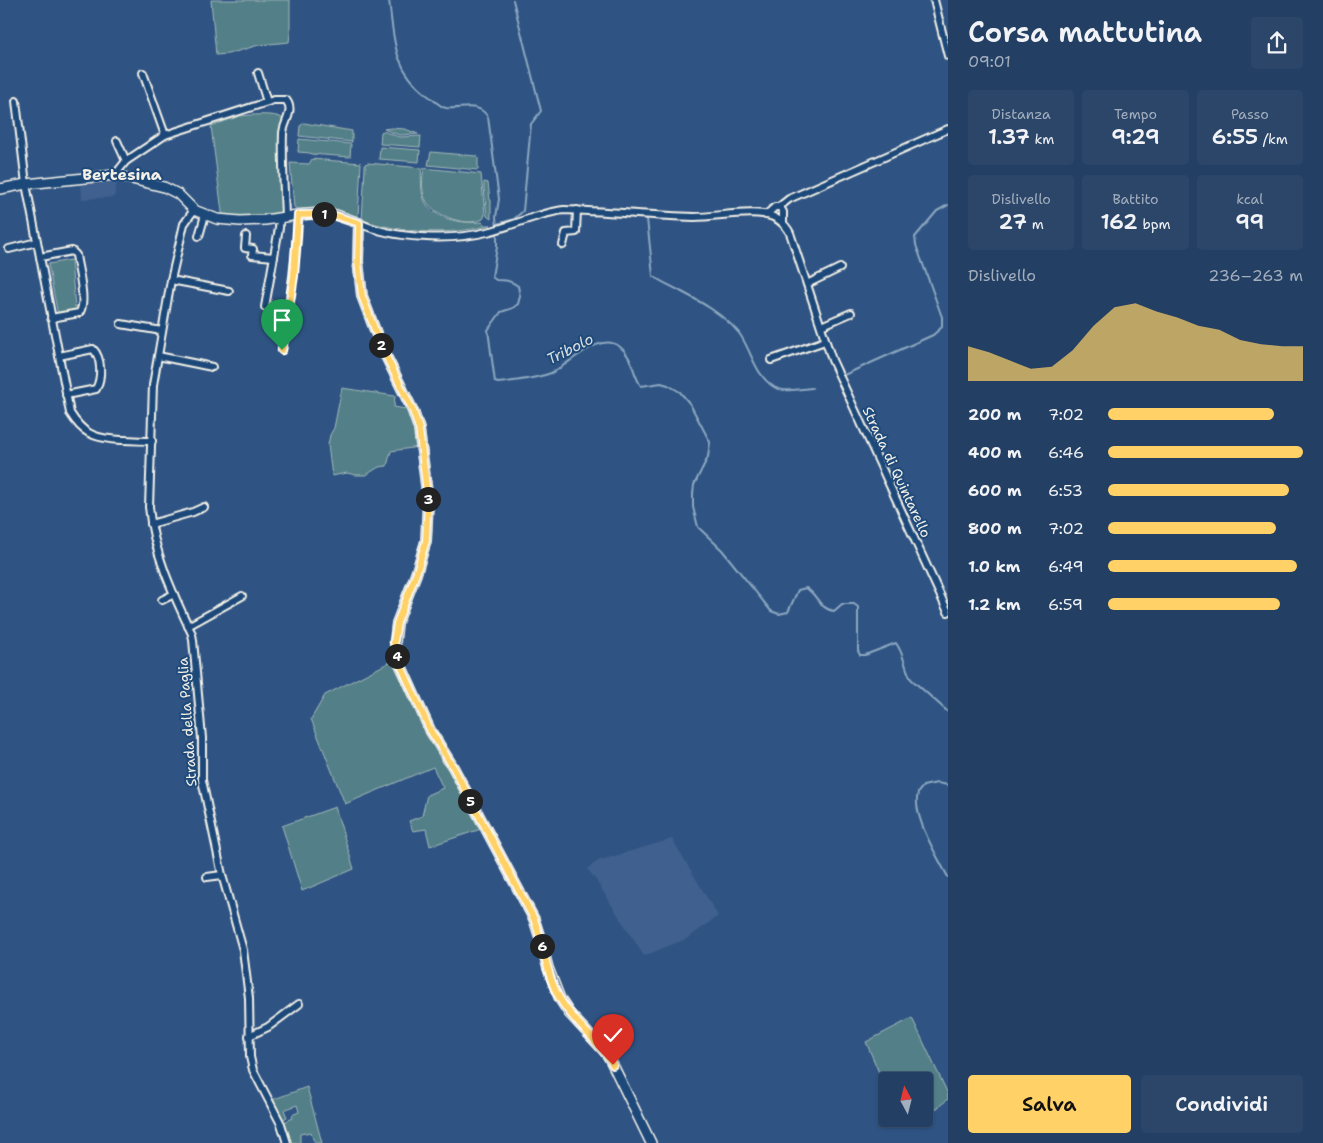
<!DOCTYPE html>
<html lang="it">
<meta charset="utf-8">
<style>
:root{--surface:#233f63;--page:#2b4669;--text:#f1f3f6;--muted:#a3afbe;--line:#405878;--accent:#ffd166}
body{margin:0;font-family:"Shantell Sans",sans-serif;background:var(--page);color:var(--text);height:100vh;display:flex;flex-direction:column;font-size:19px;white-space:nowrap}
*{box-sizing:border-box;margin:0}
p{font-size:16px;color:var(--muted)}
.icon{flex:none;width:28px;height:28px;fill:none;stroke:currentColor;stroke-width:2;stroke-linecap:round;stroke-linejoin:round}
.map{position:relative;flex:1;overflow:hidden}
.panel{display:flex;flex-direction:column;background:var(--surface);width:375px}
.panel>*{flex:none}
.needle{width:32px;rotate:353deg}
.tools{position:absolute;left:878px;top:1072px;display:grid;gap:10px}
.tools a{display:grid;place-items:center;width:55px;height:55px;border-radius:5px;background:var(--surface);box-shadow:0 1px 4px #0004,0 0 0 1px var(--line);font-size:25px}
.pin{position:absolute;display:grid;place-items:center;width:42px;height:42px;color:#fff;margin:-51px -21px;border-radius:50% 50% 50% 0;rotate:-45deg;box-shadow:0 0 5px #0007}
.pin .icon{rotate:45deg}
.km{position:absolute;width:25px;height:25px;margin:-12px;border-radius:50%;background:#222;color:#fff;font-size:14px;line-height:25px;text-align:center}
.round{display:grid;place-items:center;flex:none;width:52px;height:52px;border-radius:5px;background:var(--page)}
.summary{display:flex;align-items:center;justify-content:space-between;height:85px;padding:0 20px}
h1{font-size:28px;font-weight:600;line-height:38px}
.figures{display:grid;grid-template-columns:repeat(3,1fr);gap:8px;height:85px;padding:5px 20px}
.figures div{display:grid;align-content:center;border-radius:5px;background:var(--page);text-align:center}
.figures b{font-size:21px;font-weight:600}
.figures small{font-size:14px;font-weight:400}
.figures p{font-size:14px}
.chart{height:140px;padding:10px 20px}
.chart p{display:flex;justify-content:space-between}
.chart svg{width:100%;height:90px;margin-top:5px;fill:var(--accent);opacity:.7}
.primary-button{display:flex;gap:10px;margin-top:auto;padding:10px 20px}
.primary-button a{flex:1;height:58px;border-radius:5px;background:var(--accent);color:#111;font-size:20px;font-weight:600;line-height:58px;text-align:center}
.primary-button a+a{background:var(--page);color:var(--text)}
ul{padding:0 20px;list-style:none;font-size:16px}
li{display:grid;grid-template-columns:80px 60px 1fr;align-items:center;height:38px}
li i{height:12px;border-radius:6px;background:var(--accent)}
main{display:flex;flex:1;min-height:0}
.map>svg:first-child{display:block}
.built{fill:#41618f}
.green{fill:#538088;stroke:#a4b8b8}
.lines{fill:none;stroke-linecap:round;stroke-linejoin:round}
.stream{stroke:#8ca7bf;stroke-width:2}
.minor-casing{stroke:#f4f1e8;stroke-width:10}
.tertiary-casing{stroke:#f4f1e8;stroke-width:12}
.minor{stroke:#1f4a7a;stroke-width:6}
.tertiary{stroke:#1f4a7a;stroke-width:9}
.route-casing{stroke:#fff;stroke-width:10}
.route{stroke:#ffd166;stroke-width:6}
.labels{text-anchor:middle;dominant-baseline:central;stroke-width:4;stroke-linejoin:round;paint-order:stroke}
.street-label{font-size:14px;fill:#f4f1e8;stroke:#1f4a7a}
.water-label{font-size:15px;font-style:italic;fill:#dadfde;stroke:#1f4a7a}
.quarter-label{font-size:16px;font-weight:bold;fill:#f4f1e8;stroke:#1f4a7a}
</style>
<main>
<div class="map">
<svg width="948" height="1143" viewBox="0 0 948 1143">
<rect width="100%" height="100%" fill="#2f5484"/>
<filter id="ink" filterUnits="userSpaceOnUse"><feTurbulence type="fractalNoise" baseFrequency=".02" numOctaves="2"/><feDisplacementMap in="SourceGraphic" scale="10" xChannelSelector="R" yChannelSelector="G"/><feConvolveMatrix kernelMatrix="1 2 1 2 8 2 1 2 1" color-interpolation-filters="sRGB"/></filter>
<g filter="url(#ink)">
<g class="built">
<path d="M109 181 117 182 114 197 82 199 81 182Z"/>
<path d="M672 839 718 916 688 938 644 956 594 877 587 869 598 861Z"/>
</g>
<g class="green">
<path d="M211 0H290V34L289 42 259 45 228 54 216 55Z"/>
<path d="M251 115C263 115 278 113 286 121L285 211C272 220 240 217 224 216L222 212 211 126 240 116Z"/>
<path d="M304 123 352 131V142L299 136 300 126Z"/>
<path d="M391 128 405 129 418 134 399 135 384 129Z"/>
<path d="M383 131 399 137 421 136 420 147 380 144 381 132Z"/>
<path d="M299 139 351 144 350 157 311 154 310 153 298 152Z"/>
<path d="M380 147 420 150 419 162 379 159Z"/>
<path d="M431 152 476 156 478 158V170L428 165Z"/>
<path d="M312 159 361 163 358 218 326 209H297L294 207 290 163 309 164Z"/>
<path d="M368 163 421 168C422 178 420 189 424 199 432 220 463 224 482 222L485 225H491C449 236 403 233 362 220L365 168V164Z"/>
<path d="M424 168 481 174 485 215 483 219C467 227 437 217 427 202 421 193 422 178 424 168Z"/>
<path d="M484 182 488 183 490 200H491V219L487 216 484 189Z"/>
<path d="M71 260 75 307 81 306 79 311 58 315 48 264Z"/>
<path d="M342 388 395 396 394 407 406 409 411 423H414L419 447 391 451 387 466 379 467 366 475H356L347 473 332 476 328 445 330 435 334 428Z"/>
<path d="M392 661 442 762 453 770 481 829 430 846 426 829 413 831 409 821 422 816 427 795 443 788 433 767 345 804 311 719 325 695Z"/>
<path d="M335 807 354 869 302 891 282 826Z"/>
<path d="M912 1018 948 1094V1099L924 1119V1081H886V1089L866 1042Z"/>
<path d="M307 1087 322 1143H316L313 1139 311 1132 300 1134V1143H289L282 1123 293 1118 292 1115 299 1112 297 1105 284 1110 287 1117 281 1121 269 1101Z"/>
</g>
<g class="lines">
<g class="stream">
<path d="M389 0C394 40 393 69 427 95 433 99 440 107 446 108 462 110 478 101 488 117L499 199 496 217 497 227"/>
<path d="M647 219 653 276C661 282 671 286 680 291 701 302 723 314 739 333 752 351 754 374 774 387 784 393 801 389 812 388"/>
<path d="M497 224 514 219 523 211 531 124 541 111 513 0"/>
<path d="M497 232V247L492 277 496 280C505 280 510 280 518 286L520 296 518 304 513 308 501 312 488 330 495 382 498 383C516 381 534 379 551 373 569 365 598 332 619 346 633 356 632 373 641 386L661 383 668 385 680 392 690 404 710 442 708 457 694 485 693 494V507L698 527 722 550 771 611 779 614 788 612 798 590 806 588C817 594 819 609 834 611L842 604H854L858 607V651L860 655H865L896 643C905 656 904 666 911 679L948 712"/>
<path d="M844 375 933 335 942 327V317L916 245 915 237 937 211 948 205"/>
<path d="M948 785 937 783 923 786C922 788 919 790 918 793 911 814 938 858 948 877"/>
</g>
<defs>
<g id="minor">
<path d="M934 0 948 56"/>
<path d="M143 73 165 135"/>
<path d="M258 73 267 102"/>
<path d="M16 101 26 184 70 413C75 421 81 429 89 433 105 442 134 440 152 441"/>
<path d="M117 141 126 161"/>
<path d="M115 175 126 161 165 135 274 100H286C295 111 284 121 283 133 282 161 284 189 285 216"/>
<path d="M779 207 789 199 948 129"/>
<path d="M194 210 184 224 171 280 153 385 149 507C153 551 173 594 192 634L193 640 202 738V780L222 875 243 950 249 998 250 1057 253 1070 281 1124 287 1143"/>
<path d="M766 215 775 207H780L783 212V223"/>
<path d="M359 223C393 239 451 241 487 232 513 226 538 213 564 210 608 211 651 216 694 217 716 217 742 211 763 214 775 216 785 223 790 233L832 360 948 612"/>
<path d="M199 236 205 215"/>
<path d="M246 236 245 248 253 249 252 255 274 257"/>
<path d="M563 245 566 233 576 232 577 210"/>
<path d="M9 249 37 242"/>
<path d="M40 257 72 251 76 255 77 261C79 272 87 305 79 313L51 318"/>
<path d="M171 280 229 291"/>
<path d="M807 284 840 268"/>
<path d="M265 307 279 228 280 217"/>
<path d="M121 324 162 331"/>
<path d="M821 326 851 313"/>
<path d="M282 350C289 305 297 260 298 215"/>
<path d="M59 356 93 349C102 358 102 378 96 389L66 395"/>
<path d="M158 356 212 367"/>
<path d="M771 360 825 341"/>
<path d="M151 524 193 512 204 507"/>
<path d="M162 600 174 594"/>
<path d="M188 626 242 596"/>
<path d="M207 877 222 875"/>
<path d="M249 1036 268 1027 299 1004"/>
</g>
<path id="tertiary" d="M0 189 26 184 115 175 164 187 178 194 194 210 217 219 240 221 265 220 298 215 321 213 336 215 359 223 358 261 362 296 381 346 413 411 419 429 428 501 426 541 416 574 397 623 395 642 396 650 399 661 430 730 453 767 534 919 541 941 548 968 560 999 569 1013 608 1055 651 1143"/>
</defs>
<use href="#minor" class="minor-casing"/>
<use href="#tertiary" class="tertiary-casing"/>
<use href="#minor" class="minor"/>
<use href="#tertiary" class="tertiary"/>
</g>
</g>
<g class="lines" filter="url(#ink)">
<defs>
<path id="route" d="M282 350 294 276 298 215 330 214 359 223 358 262 362 296 381 346 413 411 419 429 428 501 426 541 416 574 397 623 394 642 396 650 399 661 430 730 453 767 534 919C544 945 546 975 560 999 574 1024 599 1040 613 1065"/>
</defs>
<use href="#route" class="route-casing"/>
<use href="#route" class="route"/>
</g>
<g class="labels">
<g class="street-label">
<text transform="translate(897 472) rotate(65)">Strada di Quintarello</text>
<text transform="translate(187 722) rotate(-94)">Strada della Paglia</text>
</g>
<g class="water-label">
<text transform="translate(570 349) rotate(-27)">Tribolo</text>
</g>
<g class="quarter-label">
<text x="122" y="174">Bertesina</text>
</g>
</g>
</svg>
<div class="tools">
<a><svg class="needle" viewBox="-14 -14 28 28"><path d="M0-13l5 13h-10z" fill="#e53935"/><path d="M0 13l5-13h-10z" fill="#a3afbe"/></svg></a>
</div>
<div class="pin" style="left:282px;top:350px;background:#1e9e55"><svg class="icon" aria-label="arrive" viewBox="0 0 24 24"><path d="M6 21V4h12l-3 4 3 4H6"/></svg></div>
<div class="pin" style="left:613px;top:1065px;background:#d93025"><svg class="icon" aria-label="check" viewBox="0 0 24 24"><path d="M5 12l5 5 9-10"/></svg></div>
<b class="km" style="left:324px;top:214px">1</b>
<b class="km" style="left:381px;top:345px">2</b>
<b class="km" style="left:428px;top:499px">3</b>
<b class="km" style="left:397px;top:656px">4</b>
<b class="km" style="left:470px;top:801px">5</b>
<b class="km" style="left:542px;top:946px">6</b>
</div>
<section class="panel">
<div class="summary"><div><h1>Corsa mattutina</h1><p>09:01</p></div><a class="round"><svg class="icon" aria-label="share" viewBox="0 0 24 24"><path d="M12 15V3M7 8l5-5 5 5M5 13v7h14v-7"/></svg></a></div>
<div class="figures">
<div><p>Distanza</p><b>1.37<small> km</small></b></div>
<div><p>Tempo</p><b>9:29</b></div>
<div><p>Passo</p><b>6:55<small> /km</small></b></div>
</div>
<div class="figures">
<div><p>Dislivello</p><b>27<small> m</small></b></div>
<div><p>Battito</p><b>162<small> bpm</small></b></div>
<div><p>kcal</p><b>99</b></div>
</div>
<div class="chart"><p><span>Dislivello</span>236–263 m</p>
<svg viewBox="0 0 160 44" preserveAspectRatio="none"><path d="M0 44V27L10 30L20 34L30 38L40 37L50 29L60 17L70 8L80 6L90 10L100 13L110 17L120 19L130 24L140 26L150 27L160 27V44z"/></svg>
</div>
<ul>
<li><b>200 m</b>7:02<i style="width:85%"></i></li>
<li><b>400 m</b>6:46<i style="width:100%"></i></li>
<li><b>600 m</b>6:53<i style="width:93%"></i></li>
<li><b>800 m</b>7:02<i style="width:86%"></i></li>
<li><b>1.0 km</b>6:49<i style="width:97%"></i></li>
<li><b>1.2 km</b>6:59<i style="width:88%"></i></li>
</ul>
<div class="primary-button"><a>Salva</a><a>Condividi</a></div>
</section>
</main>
